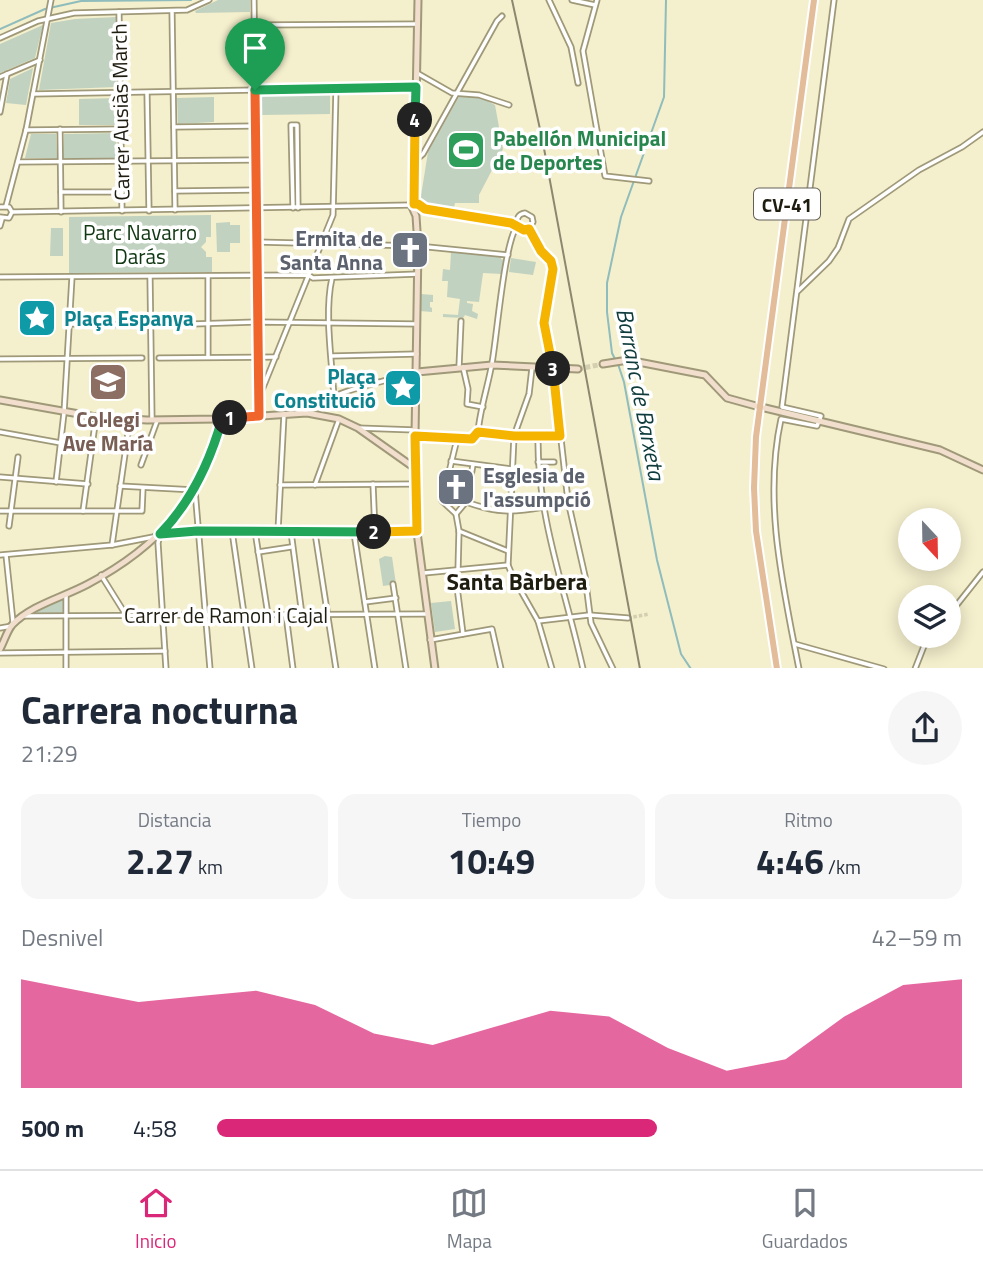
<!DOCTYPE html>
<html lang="es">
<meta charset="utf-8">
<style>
:root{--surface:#fff;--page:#f6f6f7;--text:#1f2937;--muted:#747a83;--line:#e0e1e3;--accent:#db2777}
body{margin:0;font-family:"Titillium Web",sans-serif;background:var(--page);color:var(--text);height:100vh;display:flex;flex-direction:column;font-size:26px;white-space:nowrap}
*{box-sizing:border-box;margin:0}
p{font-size:23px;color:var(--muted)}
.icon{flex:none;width:38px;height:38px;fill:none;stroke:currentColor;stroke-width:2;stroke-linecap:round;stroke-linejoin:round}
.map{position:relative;height:668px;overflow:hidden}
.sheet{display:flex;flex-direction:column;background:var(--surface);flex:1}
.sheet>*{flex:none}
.needle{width:46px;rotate:158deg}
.controls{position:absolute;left:898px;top:508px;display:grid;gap:14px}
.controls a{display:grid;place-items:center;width:63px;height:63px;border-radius:50%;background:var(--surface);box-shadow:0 4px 18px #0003;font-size:35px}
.pin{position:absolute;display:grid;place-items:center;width:60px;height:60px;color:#fff;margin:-72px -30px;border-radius:50% 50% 50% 0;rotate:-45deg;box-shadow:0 0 7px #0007}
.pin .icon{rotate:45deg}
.km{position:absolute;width:35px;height:35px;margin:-18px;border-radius:50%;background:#222;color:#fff;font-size:19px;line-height:35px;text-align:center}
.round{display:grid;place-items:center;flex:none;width:74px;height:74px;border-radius:37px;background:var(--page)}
.headline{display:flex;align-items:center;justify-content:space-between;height:119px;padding:0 21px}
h1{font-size:38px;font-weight:700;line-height:52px}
.stats{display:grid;grid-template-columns:repeat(3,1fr);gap:10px;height:119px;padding:7px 21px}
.stats div{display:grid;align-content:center;border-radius:18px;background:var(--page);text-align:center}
.stats b{font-size:35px;font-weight:700}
.stats small{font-size:19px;font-weight:400}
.stats p{font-size:19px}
.chart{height:196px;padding:14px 21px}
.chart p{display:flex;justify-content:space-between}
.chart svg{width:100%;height:126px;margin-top:7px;fill:var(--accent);opacity:.7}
ul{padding:0 21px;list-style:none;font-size:23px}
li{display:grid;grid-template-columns:112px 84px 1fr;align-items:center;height:52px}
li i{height:18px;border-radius:9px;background:var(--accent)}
.tab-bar{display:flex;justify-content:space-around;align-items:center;height:98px;border-top:2px solid var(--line);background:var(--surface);font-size:19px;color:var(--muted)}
.tab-bar a{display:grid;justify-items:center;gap:4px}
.tab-bar .selected{color:var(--accent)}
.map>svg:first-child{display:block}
.green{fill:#c1d2c0}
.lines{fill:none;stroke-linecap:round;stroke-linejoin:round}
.stream{stroke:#8fbcbc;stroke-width:2}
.street-tunnel{stroke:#d4cfb0;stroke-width:3.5;stroke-dasharray:3.5 2;stroke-linecap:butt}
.secondary-tunnel{stroke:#d4cfb0;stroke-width:5;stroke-dasharray:5 2.5;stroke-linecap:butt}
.street-casing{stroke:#9f9979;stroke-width:7}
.secondary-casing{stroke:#9f9979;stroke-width:9}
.primary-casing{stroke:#fff;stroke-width:10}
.street{stroke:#fff;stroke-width:3.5}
.secondary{stroke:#f1decc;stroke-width:5}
.primary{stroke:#e3bc9a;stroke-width:6}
.rail{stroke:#8c8870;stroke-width:2}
.split-1-casing{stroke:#fff;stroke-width:14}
.split-2-casing{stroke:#fff;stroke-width:14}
.split-3-casing{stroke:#fff;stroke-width:14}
.split-4-casing{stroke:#fff;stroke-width:14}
.split-5-casing{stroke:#fff;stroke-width:14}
.split-1{stroke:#f0652b;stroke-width:9}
.split-2{stroke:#22a559;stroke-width:9}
.split-3{stroke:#f5b400;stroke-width:9}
.split-4{stroke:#f5b400;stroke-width:9}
.split-5{stroke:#22a559;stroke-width:9}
.labels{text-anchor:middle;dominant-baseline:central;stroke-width:7;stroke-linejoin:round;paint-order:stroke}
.shield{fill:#fff;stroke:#626058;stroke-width:2}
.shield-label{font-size:19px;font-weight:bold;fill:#1f1c10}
.street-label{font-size:21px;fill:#1f1c10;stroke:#fff}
.leisure-label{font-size:21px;font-weight:bold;fill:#27864d;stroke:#fff;text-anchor:start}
.park-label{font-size:21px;fill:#0f3711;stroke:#fff}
.worship-label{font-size:21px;font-weight:bold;fill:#5b616d;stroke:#fff;text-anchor:end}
.culture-label{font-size:21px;font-weight:bold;fill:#0d838f;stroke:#fff;text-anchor:start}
.education-label{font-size:21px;font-weight:bold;fill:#785e54;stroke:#fff}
.water-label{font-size:23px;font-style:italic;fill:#0e3a3b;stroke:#fff}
.neighbourhood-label{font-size:23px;font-weight:bold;fill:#1f1c10;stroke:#fff}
</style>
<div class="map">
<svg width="983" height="669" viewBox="0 0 983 669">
<rect width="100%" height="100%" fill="#f4efcc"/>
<g class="green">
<path d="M218 0H250V12L196 13 195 11Z"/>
<path d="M116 17V87L39 90 51 23 75 19Z"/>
<path d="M43 25 35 58 0 73V44Z"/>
<path d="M33 68 26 105 6 103 10 79Z"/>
<path d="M330 94V114L261 115 260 96Z"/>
<path d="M460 95 478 96 495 105 503 149 479 195V203H455L454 207 420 202 428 152Z"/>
<path d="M214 97V122L178 124 177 98Z"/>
<path d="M116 98V125H79V99Z"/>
<path d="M116 133 117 158H63L64 134Z"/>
<path d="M31 134H56L57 158H25Z"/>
<path d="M211 215V237H206V242L201 247 206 252V257H212V272L69 273V217Z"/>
<path d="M230 222V225H240V243H230V252H217L216 223Z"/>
<path d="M51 228H63V256H50Z"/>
<path d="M451 252 501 256V259L504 260 502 274 483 273 479 302 467 301V303L473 304 472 311 478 314 477 319 465 315 463 318 443 317V314L458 315 460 299 447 297 448 281H442L443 269 450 270Z"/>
<path d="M511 258 536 262 533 275 509 272Z"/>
<path d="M421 294 433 295V302H430V307L432 308V312L420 311Z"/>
<path d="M385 556 392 557 396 584 383 586 379 559Z"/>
<path d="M64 598V613H37V612Z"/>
<path d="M451 601 455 629 435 632 431 603Z"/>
</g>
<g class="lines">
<g class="stream">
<path d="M0 29 45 9 81 1 191 0"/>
<path d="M615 359 612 353 607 312V283L621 217 664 97 666 0"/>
<path d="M618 364 624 382 657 560 681 654 691 669"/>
</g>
<path class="street-tunnel" d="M628 618 649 614"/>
<path class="secondary-tunnel" d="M578 369 603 364"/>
<defs>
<g id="street">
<path d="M254 0 259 416"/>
<path d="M549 0 571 47 578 83"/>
<path d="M572 0 595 5"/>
<path d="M597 0 583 51 605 176 649 181"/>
<path d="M172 11 175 210"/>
<path d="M119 12 122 211"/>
<path d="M255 25 417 24"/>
<path d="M0 38 38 21 74 13 187 10 209 0"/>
<path d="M417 73 452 93 479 95 509 105"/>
<path d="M0 77 40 60"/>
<path d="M147 93 149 211"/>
<path d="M33 94 416 87"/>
<path d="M0 112 7 74"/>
<path d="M174 127 254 126"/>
<path d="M60 129 61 212"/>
<path d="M26 130 121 129"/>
<path d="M416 160 423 154 497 21 502 16"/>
<path d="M18 162 255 160"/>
<path d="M175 191 255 190"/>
<path d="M61 192H122"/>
<path d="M6 206 26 130 51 0"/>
<path d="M0 207H9L12 212 9 218 0 217"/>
<path d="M293 208 291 125H297L298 208"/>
<path d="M419 210 517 224"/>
<path d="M12 212 413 205"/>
<path d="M0 226 2 219"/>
<path d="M529 229 524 230 518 225C516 219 518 214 525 213L532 217 533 222 529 229 541 252 552 265 544 323 553 369 568 501 585 576 591 623 613 669"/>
<path d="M257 242 418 246 508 255"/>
<path d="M208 276V357"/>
<path d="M0 277 308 275 313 278 418 274"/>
<path d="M150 277 152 420"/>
<path d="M332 278C324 313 332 361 334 398"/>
<path d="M798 291 829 261 838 248 849 219 919 170 962 147 983 132"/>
<path d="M69 324 139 325"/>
<path d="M161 325 258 322 417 324"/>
<path d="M332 356 417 354"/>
<path d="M159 358 276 357"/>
<path d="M0 359 142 358"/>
<path d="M459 367 461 321"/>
<path d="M463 367 468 389 467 404 483 407"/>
<path d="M532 368 529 394 514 436 508 565 513 577 538 621 552 669"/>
<path d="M260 395 333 215 336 89"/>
<path d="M308 412C324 395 368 385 391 379L396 382 415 381"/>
<path d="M358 428 415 430"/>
<path d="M0 432 61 443"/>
<path d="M478 432C480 409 488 386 492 363 497 336 504 244 517 226"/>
<path d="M478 432 511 436H560"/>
<path d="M415 436 472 439 478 432"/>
<path d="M538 437C537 517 566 592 583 669"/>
<path d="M451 461 512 469"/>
<path d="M538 462H554"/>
<path d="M141 465 157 421"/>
<path d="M0 477 88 484"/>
<path d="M56 482 64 413 72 277"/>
<path d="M373 484 375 532"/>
<path d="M280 485 416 484"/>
<path d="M315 485 339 419"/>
<path d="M120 486 195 490 210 669"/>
<path d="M466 502C497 513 511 513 544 507"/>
<path d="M0 511H142L143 488"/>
<path d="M83 511 96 417"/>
<path d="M456 514 442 501 457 439"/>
<path d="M9 526 18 457"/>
<path d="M232 531 252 669"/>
<path d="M255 531 268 615"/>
<path d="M278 531 284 414"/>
<path d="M459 531 508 551"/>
<path d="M291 532 302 615"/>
<path d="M315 533 336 669"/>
<path d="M354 533 375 669"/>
<path d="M160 534 197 531 354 533 417 532"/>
<path d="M160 535 158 543 166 669"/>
<path d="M112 545 130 419"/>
<path d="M258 552 291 547"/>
<path d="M0 555 112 545 153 537"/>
<path d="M458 570 459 531 456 514 466 502 473 465"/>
<path d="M455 571 463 634"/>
<path d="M424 573 508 565"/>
<path d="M101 575 126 615"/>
<path d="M393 584 406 669"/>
<path d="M365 602 396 598"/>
<path d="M286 615 293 669"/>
<path d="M25 616 426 614"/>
<path d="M948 616 983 572"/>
<path d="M538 621 589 615 628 618"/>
<path d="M0 628 12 626 13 622 6 555"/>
<path d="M430 640 492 629 501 669"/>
<path d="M795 644 884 669"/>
<path d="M0 653 165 651"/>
<path d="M66 669V594"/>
<path d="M799 669C783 586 763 502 781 419L817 426 821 416 782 407 834 0"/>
<path d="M915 669 924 646 933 635"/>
</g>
<g id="secondary">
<path d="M414 204 418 0"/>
<path d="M414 210 420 209 418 204H414L412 207 416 216 418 246 415 436 417 532 435 669"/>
<path d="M603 364 628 360 705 375 727 398 756 406"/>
<path d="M417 372 492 365 578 369"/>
<path d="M0 400 96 417 147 420 218 419 307 413 339 419 358 428 416 469"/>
<path d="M765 408 940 450 983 470"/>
<path d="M0 649C4 642 7 631 12 625 31 605 64 597 88 584 160 546 200 499 222 419"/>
</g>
<path id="primary" d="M777 669 756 531 754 488 756 437 814 0"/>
</defs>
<use href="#street" class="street-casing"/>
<use href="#secondary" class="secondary-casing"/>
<use href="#primary" class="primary-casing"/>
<use href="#street" class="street"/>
<use href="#secondary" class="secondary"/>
<use href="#primary" class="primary"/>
<path class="rail" d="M512 0 543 143 640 669"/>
</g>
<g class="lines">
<defs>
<path id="split-1" d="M230 418 259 416 255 90"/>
<path id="split-2" d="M230 418 222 419C210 462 191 502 160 534L197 531 374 532"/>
<path id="split-3" d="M374 532 417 531 415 436 472 439 478 432 514 436H560L553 369"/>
<path id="split-4" d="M415 120 414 204H418L425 209 511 223 524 230 529 229 541 251 551 261 553 269 544 323 553 369"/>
<path id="split-5" d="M255 90 416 87 415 120"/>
</defs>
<use href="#split-1" class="split-1-casing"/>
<use href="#split-2" class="split-2-casing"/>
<use href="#split-3" class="split-3-casing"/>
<use href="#split-4" class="split-4-casing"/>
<use href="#split-5" class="split-5-casing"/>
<use href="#split-1" class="split-1"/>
<use href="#split-2" class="split-2"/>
<use href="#split-3" class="split-3"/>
<use href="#split-4" class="split-4"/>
<use href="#split-5" class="split-5"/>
</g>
<defs>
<symbol id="stadium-square" viewBox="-11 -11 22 22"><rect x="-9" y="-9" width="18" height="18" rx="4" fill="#2e9e5b" stroke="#fff"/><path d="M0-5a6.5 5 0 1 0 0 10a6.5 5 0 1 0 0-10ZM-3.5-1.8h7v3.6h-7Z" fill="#fff"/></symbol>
<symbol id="church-square" viewBox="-11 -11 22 22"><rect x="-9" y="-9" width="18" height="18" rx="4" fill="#6b7280" stroke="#fff"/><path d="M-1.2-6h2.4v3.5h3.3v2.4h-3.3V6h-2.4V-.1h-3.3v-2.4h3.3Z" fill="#fff"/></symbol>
<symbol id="sight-square" viewBox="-11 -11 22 22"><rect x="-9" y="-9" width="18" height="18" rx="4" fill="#0f9aa8" stroke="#fff"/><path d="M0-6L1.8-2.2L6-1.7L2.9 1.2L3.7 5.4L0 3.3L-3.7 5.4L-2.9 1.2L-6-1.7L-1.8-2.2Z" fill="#fff"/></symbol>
<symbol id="school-square" viewBox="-11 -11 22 22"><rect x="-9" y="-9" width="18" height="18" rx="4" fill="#8d6e63" stroke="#fff"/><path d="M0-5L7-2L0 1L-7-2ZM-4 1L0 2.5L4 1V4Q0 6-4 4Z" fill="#fff"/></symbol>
</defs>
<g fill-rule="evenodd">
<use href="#stadium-square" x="444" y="128" width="44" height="44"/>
<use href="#church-square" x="388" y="228" width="44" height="44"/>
<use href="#sight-square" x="15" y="296" width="44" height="44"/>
<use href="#school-square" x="86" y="360" width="44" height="44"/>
<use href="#sight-square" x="381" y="366" width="44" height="44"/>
<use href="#church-square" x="434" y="465" width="44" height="44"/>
</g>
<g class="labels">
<rect class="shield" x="754" y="188.5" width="66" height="31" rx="5"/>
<g class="shield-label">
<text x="787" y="204">CV-41</text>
</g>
<g class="street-label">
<text transform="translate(120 112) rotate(-91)">Carrer Ausiàs March</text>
<text x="226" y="615">Carrer de Ramon i Cajal</text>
</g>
<g class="leisure-label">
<text x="493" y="138">Pabellón Municipal<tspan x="493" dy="24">de Deportes</tspan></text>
</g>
<g class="park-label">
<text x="140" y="232">Parc Navarro<tspan x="140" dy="24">Darás</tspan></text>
</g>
<g class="worship-label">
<text x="383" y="238">Ermita de<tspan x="383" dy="24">Santa Anna</tspan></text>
<text x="483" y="475" text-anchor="start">Esglesia de<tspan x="483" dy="24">l'assumpció</tspan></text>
</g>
<g class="culture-label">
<text x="64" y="318">Plaça Espanya</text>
<text x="376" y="376" text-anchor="end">Plaça<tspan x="376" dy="24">Constitució</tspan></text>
</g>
<g class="education-label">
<text x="108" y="419">Col·legi<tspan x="108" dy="24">Ave María</tspan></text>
</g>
<g class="water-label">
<text transform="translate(641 394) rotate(79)">Barranc de Barxeta</text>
</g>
<g class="neighbourhood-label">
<text x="517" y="581">Santa Bàrbera</text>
</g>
</g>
</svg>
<div class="controls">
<a><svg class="needle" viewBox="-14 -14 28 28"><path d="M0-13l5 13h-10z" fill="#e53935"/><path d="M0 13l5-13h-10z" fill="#747a83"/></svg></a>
<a><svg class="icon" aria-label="layers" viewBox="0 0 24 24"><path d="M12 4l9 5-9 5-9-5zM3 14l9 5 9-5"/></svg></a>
</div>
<div class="pin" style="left:255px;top:90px;background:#1e9e55"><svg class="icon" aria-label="arrive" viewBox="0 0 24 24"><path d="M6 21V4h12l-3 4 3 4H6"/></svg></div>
<b class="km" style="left:230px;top:418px">1</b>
<b class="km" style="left:374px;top:532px">2</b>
<b class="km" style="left:553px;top:369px">3</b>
<b class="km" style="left:415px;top:120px">4</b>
</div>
<section class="sheet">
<div class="headline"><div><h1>Carrera nocturna</h1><p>21:29</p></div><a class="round"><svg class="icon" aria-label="share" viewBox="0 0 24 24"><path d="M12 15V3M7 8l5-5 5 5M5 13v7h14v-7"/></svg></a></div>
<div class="stats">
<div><p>Distancia</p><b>2.27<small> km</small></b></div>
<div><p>Tiempo</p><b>10:49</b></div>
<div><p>Ritmo</p><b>4:46<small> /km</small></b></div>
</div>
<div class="chart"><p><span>Desnivel</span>42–59 m</p>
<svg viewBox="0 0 160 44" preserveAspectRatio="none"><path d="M0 44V6L10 10L20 14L30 12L40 10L50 15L60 25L70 29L80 23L90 17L100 19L110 30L120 38L130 34L140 19L150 8L160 6V44z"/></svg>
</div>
<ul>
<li><b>500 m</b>4:58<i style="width:59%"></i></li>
</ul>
</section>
<nav class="tab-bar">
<a class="selected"><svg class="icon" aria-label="home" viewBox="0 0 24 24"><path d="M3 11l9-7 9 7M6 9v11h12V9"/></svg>Inicio</a>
<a><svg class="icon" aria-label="map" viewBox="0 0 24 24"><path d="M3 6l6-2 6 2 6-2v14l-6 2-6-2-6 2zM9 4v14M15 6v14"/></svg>Mapa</a>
<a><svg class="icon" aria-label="saved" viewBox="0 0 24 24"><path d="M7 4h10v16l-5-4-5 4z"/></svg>Guardados</a>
</nav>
